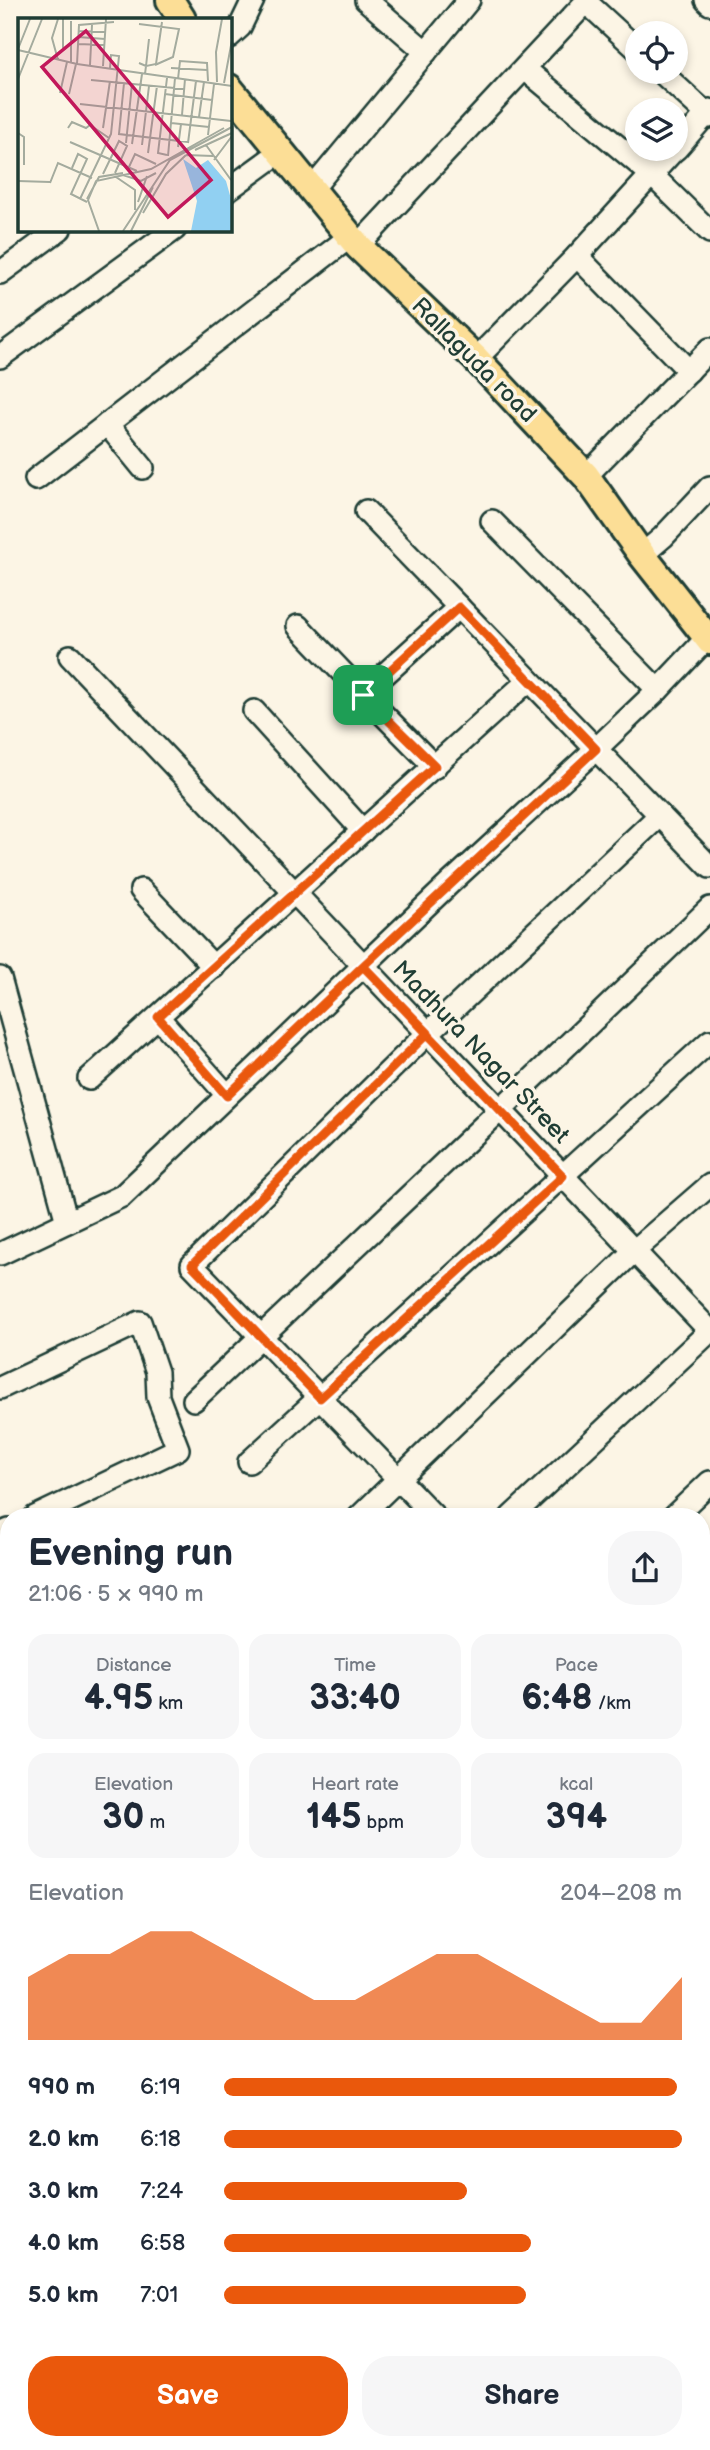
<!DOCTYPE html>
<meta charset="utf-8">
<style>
:root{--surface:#fff;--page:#f6f6f7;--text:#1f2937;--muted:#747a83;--accent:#ea580c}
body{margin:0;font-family:"Balsamiq Sans",sans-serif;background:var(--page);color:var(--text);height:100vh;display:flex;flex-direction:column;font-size:26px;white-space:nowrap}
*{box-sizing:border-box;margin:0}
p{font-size:23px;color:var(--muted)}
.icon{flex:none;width:38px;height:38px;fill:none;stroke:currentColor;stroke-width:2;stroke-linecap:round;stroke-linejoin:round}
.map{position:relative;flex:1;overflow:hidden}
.panel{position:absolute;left:0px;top:1508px;width:710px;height:942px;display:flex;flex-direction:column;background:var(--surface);border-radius:28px 28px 0 0;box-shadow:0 4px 10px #0003}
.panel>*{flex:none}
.controls{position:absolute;left:625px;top:21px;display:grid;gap:14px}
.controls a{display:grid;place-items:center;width:63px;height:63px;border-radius:50%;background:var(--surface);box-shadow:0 4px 10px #0003;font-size:35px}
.pin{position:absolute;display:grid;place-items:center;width:60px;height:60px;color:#fff;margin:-30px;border-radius:14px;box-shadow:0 4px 10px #0006}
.round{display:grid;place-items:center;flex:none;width:74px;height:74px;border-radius:28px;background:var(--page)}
.summary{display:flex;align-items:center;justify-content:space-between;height:119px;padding:0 28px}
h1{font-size:38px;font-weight:700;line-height:52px}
.figures{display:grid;grid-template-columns:repeat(3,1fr);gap:10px;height:119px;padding:7px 28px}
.figures div{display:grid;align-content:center;border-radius:18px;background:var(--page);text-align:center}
.figures b{font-size:35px;font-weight:700}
.figures small{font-size:19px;font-weight:400}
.figures p{font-size:19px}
.chart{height:196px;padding:14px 28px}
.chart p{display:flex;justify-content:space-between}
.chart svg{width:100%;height:126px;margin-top:7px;fill:var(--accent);opacity:.7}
.primary-button{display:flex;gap:14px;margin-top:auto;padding:14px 28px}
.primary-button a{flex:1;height:80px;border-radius:28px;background:var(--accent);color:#fff;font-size:28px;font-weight:700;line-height:80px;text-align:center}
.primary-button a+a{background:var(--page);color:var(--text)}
ul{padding:0 28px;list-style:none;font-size:23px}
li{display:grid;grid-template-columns:112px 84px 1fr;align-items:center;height:52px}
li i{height:18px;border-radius:9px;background:var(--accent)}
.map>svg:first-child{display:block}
.water{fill:#91d0f2;stroke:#6395a6;stroke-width:2}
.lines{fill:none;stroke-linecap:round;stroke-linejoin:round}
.minor-casing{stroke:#1f3d34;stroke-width:26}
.major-casing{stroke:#1f3d34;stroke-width:32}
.highway-casing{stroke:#1f3d34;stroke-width:37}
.minor{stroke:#fcf5e5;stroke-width:21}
.major{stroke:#fcde96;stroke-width:26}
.highway{stroke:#fcde96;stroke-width:32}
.route-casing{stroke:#fff;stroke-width:14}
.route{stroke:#ea580c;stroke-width:9}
.labels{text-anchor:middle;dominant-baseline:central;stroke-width:7;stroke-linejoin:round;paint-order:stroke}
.street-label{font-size:24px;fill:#1f3d34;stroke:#fcf5e5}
.inset-road{fill:none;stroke:#a4ab9e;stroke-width:2}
.view{fill:#c2185b;fill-opacity:0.15;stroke:#c2185b;stroke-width:3.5}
.inset-edge{fill:none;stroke:#1f3d34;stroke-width:3.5}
</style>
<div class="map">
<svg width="710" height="2450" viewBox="0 0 710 2450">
<rect width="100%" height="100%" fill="#fcf5e5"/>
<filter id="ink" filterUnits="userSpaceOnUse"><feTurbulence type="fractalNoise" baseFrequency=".0143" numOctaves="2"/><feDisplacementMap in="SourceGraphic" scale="14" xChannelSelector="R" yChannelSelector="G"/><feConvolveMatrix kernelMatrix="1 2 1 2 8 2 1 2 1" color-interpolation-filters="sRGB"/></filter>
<g filter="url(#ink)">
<path class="water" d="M710 2193V2450H430V2441H702V2198Z"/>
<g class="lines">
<defs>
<g id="minor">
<path d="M366 0 426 52"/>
<path d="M706 0 710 4"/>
<path d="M586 2 637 49"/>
<path d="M229 37 240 27 253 0"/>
<path d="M525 69 652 175 710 232"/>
<path d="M661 72 710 117"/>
<path d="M676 149 710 110"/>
<path d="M229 189 280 152"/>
<path d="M312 189 469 0"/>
<path d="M358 246 588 0"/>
<path d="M577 256 689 371"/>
<path d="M0 273 60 229"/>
<path d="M0 357 175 229"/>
<path d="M476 359 577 256 675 149"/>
<path d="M107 424 143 468"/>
<path d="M586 476 710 349"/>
<path d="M36 479 351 236"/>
<path d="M366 511 710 867"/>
<path d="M492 521 658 690"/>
<path d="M642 555 663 537 710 487"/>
<path d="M298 626 363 694"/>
<path d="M70 656 710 1331"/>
<path d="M254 711 363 831"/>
<path d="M435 767 363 694 459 607"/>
<path d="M141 890 214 967"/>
<path d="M0 978 67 1222"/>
<path d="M158 1017 227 1095"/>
<path d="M89 1079 529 680"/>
<path d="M0 1254 122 1196 449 884 596 749 658 690 710 635"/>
<path d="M0 1388 140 1322 157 1372 158 1397 178 1449 35 1517"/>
<path d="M194 1400 500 1110 710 908"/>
<path d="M249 1462 710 1041"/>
<path d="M359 1517 634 1251 710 1185"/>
<path d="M435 1517 192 1265 428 1033 660 815"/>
<path d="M511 1517 710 1331"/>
<path d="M673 1517 710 1482"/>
<path d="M0 1534 9 1530"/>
<path d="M0 1621 9 1640"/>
<path d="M702 1649 710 1641"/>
<path d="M0 1652 9 1669"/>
<path d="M0 1733 9 1739"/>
<path d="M702 1794 710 1803"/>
<path d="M702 1830 710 1822"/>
<path d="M702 2030 710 2038"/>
</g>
<g id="major">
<path d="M170 0 182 19"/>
<path d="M229 88 358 246 476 359 586 476 642 555 710 641"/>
<path d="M0 1758 9 1764"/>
<path d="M702 1916 710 1918"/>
<path d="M0 1985 9 1977"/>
<path d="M702 2008 710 2010"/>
<path d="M0 2139 9 2135"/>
</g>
<g id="highway">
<path d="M0 1853 9 1865"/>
<path d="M702 1943 710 1945"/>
<path d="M702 1978 710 1980"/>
<path d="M0 2047 9 2043"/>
<path d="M0 2079 9 2076"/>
<path d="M0 2119 9 2116"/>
</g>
</defs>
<use href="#minor" class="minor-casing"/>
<use href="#major" class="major-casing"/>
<use href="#highway" class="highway-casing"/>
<use href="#minor" class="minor"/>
<use href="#major" class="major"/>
<use href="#highway" class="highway"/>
</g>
</g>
<g class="lines" filter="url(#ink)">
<defs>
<path id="route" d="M363 695 435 766 158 1017 227 1096 363 966 563 1176 320 1398 192 1265 428 1033 363 966 596 749 459 607 363 695"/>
</defs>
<use href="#route" class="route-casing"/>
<use href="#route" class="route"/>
</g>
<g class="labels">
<g class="street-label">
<text transform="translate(474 360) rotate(45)">Rallaguda road</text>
<text transform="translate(481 1052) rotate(46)">Madhura Nagar Street</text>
</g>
</g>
<g transform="translate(18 18)">
<rect width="214" height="214" fill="#fcf5e5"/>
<path d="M165 141 178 150 190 142 208 163 213 181V213H173L179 183Z" fill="#91d0f2"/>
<path class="inset-road" d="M121 6 161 11 155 39 137 47M61 13 87 14M60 19 87 21M60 26 86 27M45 30V1M0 31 12 1M0 32 59 46 214 68M40 42 34 20 40 1M53 45V3M121 45 128 48 131 21M59 46 61 7 96 4M72 47 74 7M85 48 88 1M153 50 189 52M127 56 128 48 138 46 144 4M149 60 140 135 149 137M0 61 24 1M160 61 162 43 189 45 190 63M73 62 167 71M199 64 198 34 204 1M106 65 101 116 170 124M206 65 214 22M42 75 49 44M51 76 58 46M147 76 194 82M62 86 213 103M164 97 167 61M181 99 186 64M153 105 191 109M50 110 54 104 68 110 72 107 91 120M85 110 92 63M0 115 6 119V147M190 117 196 66M52 124 119 153M108 125 114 66M170 125 178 63M114 126 124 56M124 127 131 68M188 127 213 162M160 129 163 106M177 132 214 115M130 135 139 68M168 137 195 138M150 138 157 60M196 142 214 118M54 150 60 136 69 141 53 176 69 184M110 151 117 136 138 146M85 156 101 123 109 128 97 155M105 157 123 163 138 155M98 159 117 172V192M0 163 32 164M32 165 40 145 74 160M62 181 93 116 101 38 93 37 92 50M69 181 81 159 105 155M120 184 129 158M125 195 148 156 168 137M81 213 70 182 78 163 133 151 206 110M105 213 152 142 214 109M113 213 135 169"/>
<path class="view" d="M68 13 193 162 150 199 24 49Z"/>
<rect width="214" height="214" class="inset-edge"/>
</g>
</svg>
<div class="controls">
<a><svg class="icon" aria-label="locate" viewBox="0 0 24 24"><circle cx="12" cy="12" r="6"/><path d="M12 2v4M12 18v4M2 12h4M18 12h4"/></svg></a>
<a><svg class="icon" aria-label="layers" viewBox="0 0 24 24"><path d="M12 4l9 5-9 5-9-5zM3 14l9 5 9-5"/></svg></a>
</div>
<div class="pin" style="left:363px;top:695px;background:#1e9e55"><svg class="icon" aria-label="arrive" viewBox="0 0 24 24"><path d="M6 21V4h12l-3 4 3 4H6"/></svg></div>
<section class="panel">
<div class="summary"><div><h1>Evening run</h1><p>21:06 · 5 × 990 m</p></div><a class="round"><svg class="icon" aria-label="share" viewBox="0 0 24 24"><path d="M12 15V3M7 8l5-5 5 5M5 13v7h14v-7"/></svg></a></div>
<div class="figures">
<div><p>Distance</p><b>4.95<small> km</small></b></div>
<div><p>Time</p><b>33:40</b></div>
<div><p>Pace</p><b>6:48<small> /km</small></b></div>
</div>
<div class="figures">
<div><p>Elevation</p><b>30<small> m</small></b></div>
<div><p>Heart rate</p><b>145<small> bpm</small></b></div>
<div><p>kcal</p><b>394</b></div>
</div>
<div class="chart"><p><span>Elevation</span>204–208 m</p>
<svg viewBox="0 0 160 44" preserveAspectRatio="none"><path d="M0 44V22L10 14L20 14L30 6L40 6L50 14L60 22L70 30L80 30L90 22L100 14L110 14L120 22L130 30L140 38L150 38L160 22V44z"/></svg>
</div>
<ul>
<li><b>990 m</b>6:19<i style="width:99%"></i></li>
<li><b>2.0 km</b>6:18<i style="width:100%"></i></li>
<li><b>3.0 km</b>7:24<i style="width:53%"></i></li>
<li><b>4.0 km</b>6:58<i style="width:67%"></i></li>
<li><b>5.0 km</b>7:01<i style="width:66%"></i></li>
</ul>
<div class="primary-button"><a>Save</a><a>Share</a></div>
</section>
</div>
